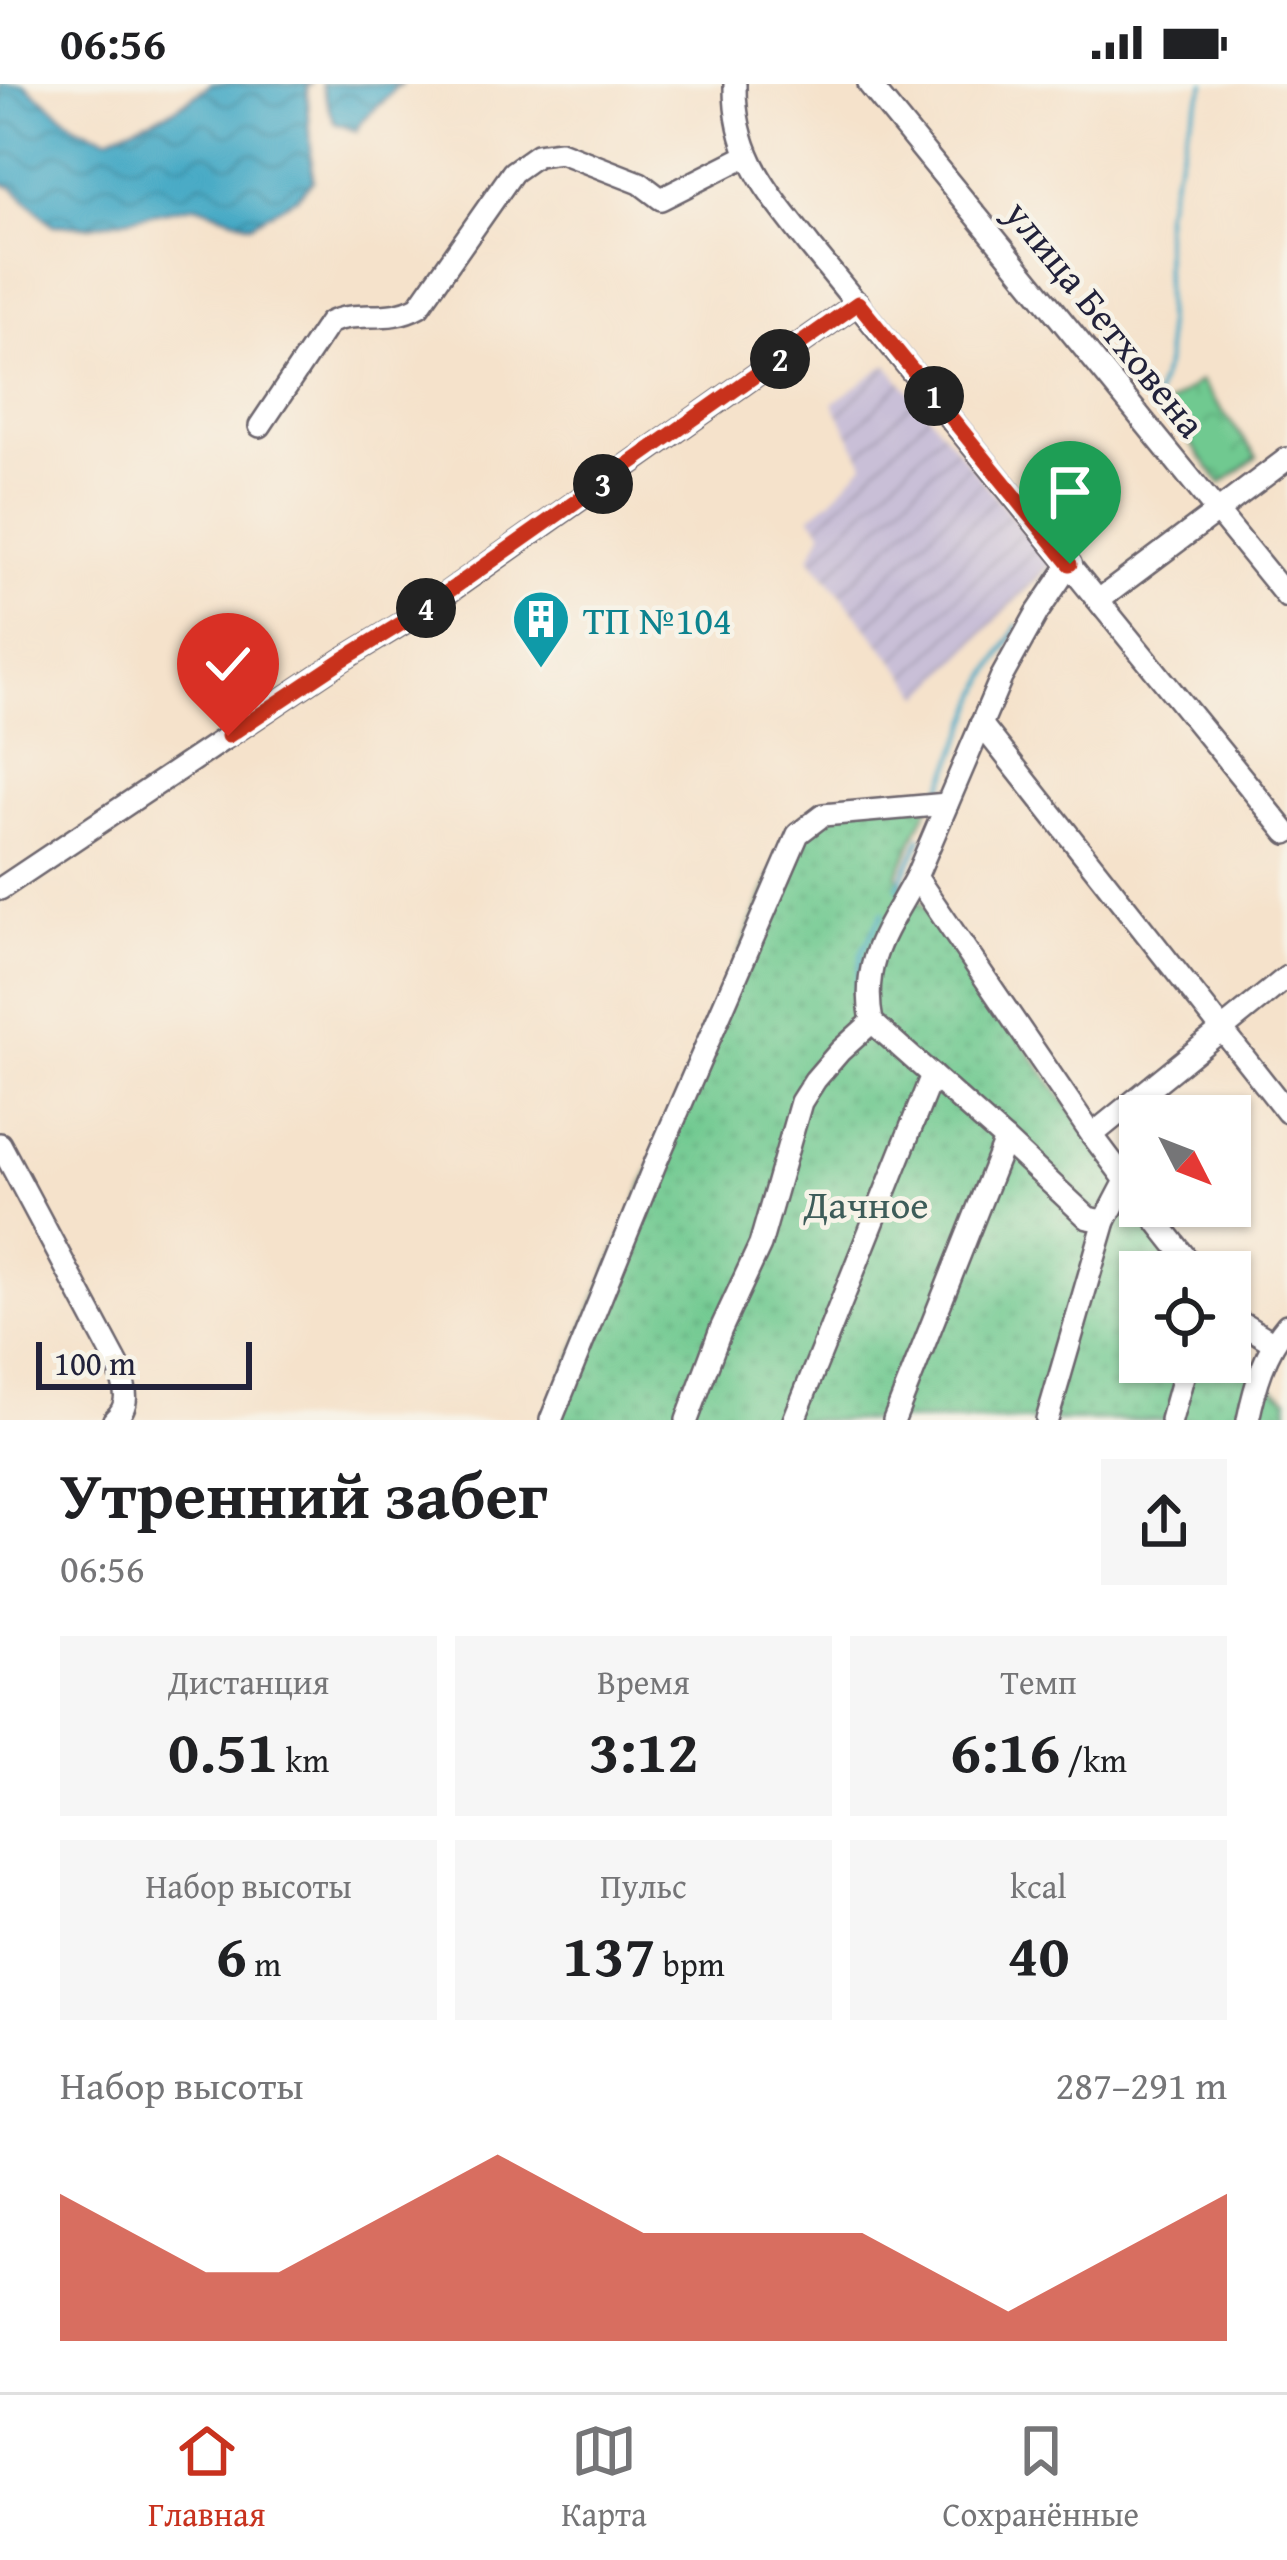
<!DOCTYPE html>
<html lang="ru">
<meta charset="utf-8">
<style>
:root{--surface:#fff;--page:#f6f6f6;--text:#202124;--muted:#757577;--line:#e0e0e0;--accent:#c8321e}
body{margin:0;font-family:"Gentium Book Plus",serif;background:var(--page);color:var(--text);height:100vh;display:flex;flex-direction:column;font-size:45px;white-space:nowrap}
*{box-sizing:border-box;margin:0}
p{font-size:39px;color:var(--muted)}
.icon{flex:none;width:66px;height:66px;fill:none;stroke:currentColor;stroke-width:2;stroke-linecap:round;stroke-linejoin:round}
.map{position:relative;height:1336px;overflow:hidden}
.details{display:flex;flex-direction:column;background:var(--surface);flex:1}
.details>*{flex:none}
.needle{width:78px;rotate:132deg}
.fabs{position:absolute;left:1119px;top:1011px;display:grid;gap:24px}
.fabs a{display:grid;place-items:center;width:132px;height:132px;border-radius:0px;background:var(--surface);box-shadow:0 3px 9px #0004;font-size:60px}
.scale{position:absolute;left:36px;bottom:30px;width:216px;box-sizing:border-box;padding-left:12px;border:6px solid #22223b;border-top:0;font-size:33px;line-height:42px;white-space:nowrap;color:#22223b;-webkit-text-stroke:9px #f7f3e8;paint-order:stroke}
.pin{position:absolute;display:grid;place-items:center;width:102px;height:102px;color:#fff;margin:-123px -51px;border-radius:50% 50% 50% 0;rotate:-45deg;box-shadow:0 0 12px #0007}
.pin .icon{rotate:45deg}
.km{position:absolute;width:60px;height:60px;margin:-30px;border-radius:50%;background:#222;color:#fff;font-size:33px;line-height:60px;text-align:center}
.round{display:grid;place-items:center;flex:none;width:126px;height:126px;border-radius:0px;background:var(--page)}
.overview{display:flex;align-items:center;justify-content:space-between;height:204px;padding:0 60px}
h1{font-size:66px;font-weight:800;line-height:90px}
.stats{display:grid;grid-template-columns:repeat(3,1fr);gap:18px;height:204px;padding:12px 60px}
.stats div{display:grid;align-content:center;border-radius:0px;background:var(--page);text-align:center}
.stats b{font-size:60px;font-weight:800}
.stats small{font-size:33px;font-weight:400}
.stats p{font-size:33px}
.chart{height:336px;padding:24px 60px}
.chart p{display:flex;justify-content:space-between}
.chart svg{width:100%;height:216px;margin-top:12px;fill:var(--accent);opacity:.7}
.status{display:flex;justify-content:space-between;align-items:center;height:84px;padding:0 60px;background:var(--surface);direction:ltr}
.status svg{height:33px;fill:currentColor}
.tabs{display:flex;justify-content:space-around;align-items:center;height:168px;border-top:3px solid var(--line);background:var(--surface);font-size:33px;color:var(--muted)}
.tabs a{display:grid;justify-items:center;gap:6px}
.tabs .selected{color:var(--accent)}
.map>svg:first-child{display:block}
.industrial{fill:url(#industrial-furrows)}
.grass{fill:url(#grass-dots);stroke:#487666;stroke-width:3}
.park{fill:url(#park-crowns);stroke:#487666;stroke-width:3}
.water{fill:url(#water-waves);stroke:#346680;stroke-width:3}
.lines{fill:none;stroke-linecap:round;stroke-linejoin:round}
.stream{stroke:#45a9c5;stroke-width:4.5}
.minor-casing{stroke:#6c656d;stroke-width:26}
.minor{stroke:#fff;stroke-width:21}
.route-casing{stroke:#fff;stroke-width:24}
.route{stroke:#c8321e;stroke-width:15}
.labels{text-anchor:middle;dominant-baseline:central;stroke-width:9;stroke-linejoin:round;paint-order:stroke}
.street-label{font-size:39px;fill:#22223b;stroke:#f7f3e8}
.culture-label{font-size:39px;fill:#0d838f;stroke:#f7f3e8;text-anchor:start}
.park-label{font-size:39px;fill:#3d5c59;stroke:#f7f3e8}
</style>
<div class="status"><b>06:56</b><svg viewBox="0 0 49 12"><path d="M0 12V9h3v3zM5 12V6h3v6zM10 12V3h3v9zM15 12V0h3v12zM26 1h20v11H26zM47 4h2v5h-2z"/></svg></div>
<div class="map">
<svg width="1287" height="1336" viewBox="0 0 1287 1336">
<defs>
<pattern id="industrial-furrows" width="10" height="10" patternUnits="userSpaceOnUse" patternTransform="scale(3)"><rect width="10" height="10" fill="#c9bfd7"/><path d="M-1 1l2-2M0 10L10 0M9 11l2-2" fill="none" stroke="#aca4b9"/></pattern>
<pattern id="grass-dots" width="8" height="8" patternUnits="userSpaceOnUse" patternTransform="scale(3)"><rect width="8" height="8" fill="#6fc990"/><path d="M2 2h.1M6 6h.1" fill="none" stroke="#60ac7d" stroke-width="1.8" stroke-linecap="round"/></pattern>
<pattern id="park-crowns" width="20" height="18" patternUnits="userSpaceOnUse" patternTransform="scale(3)"><rect width="20" height="18" fill="#6fc990"/><path d="M2 6a3 3 0 1 1 6 0M12 15a3 3 0 1 1 6 0" fill="none" stroke="#60ac7d"/></pattern>
<pattern id="water-waves" width="16" height="10" patternUnits="userSpaceOnUse" patternTransform="scale(3)"><rect width="16" height="10" fill="#45a9c5"/><path d="M0 5q4-4 8 0t8 0" fill="none" stroke="#3989a1"/></pattern>
</defs>
<rect width="100%" height="100%" fill="#f7f3e8"/>
<filter id="ink" filterUnits="userSpaceOnUse"><feTurbulence type="fractalNoise" baseFrequency=".00833" numOctaves="2"/><feDisplacementMap in="SourceGraphic" scale="24" xChannelSelector="R" yChannelSelector="G"/><feConvolveMatrix kernelMatrix="1 2 1 2 8 2 1 2 1" color-interpolation-filters="sRGB"/></filter>
<filter id="wash" filterUnits="userSpaceOnUse"><feTurbulence type="fractalNoise" baseFrequency=".004" numOctaves="4" result="noise"/><feDisplacementMap in="SourceGraphic" scale="48" xChannelSelector="R" yChannelSelector="G"/><feGaussianBlur stdDeviation="2.7" result="paint"/><feColorMatrix in="noise" values="0 0 0 0 0 0 0 0 0 0 0 0 0 0 0 0 0 1.4 0 .05"/><feComposite in="paint" operator="in"/></filter>
<g filter="url(#wash)">
<rect width="100%" height="100%" fill="#f5e2cb"/>
<path class="industrial" d="M887 280 1051 480 923 612 810 473 823 447 810 432 832 415 864 379 833 319Z"/>
<g class="grass">
<path d="M932 714 897 792 916 812 1189 1188H1140V1278H1186L1167 1336H546L792 742 823 720Z"/>
<path d="M1230 1273 1287 1314V1336H1178L1196 1278H1230Z"/>
</g>
<path class="park" d="M1200 297 1257 373 1221 400 1164 323Z"/>
<g class="water">
<path d="M0 0H24L78 43 108 53 171 27 211 0H312L307 2 313 96 296 114 250 140 197 121 90 142 53 141 14 104 0 99Z"/>
<path d="M321 0H403L395 3C386 21 365 27 357 47L335 39Z"/>
</g>
<g class="lines">
<g class="stream">
<path d="M1155 314 1166 278 1164 129 1188 41 1205 0"/>
<path d="M1043 502 1053 485"/>
<path d="M937 716 987 594 1018 542"/>
<path d="M898 804 921 754"/>
<path d="M855 907 862 868 883 829"/>
</g>
</g>
</g>
<g filter="url(#ink)">
<g class="lines">
<defs>
<g id="minor">
<path d="M735 0C734 73 768 107 810 162L1287 749"/>
<path d="M869 0 1287 513"/>
<path d="M260 342 329 239C358 225 388 240 419 222L513 88 537 71 560 68 640 99 661 115 746 72"/>
<path d="M1070 480 1037 529 1001 594 916 793 1092 1051 1140 1115"/>
<path d="M1099 516 1287 375"/>
<path d="M981 640 1287 1028"/>
<path d="M916 793C888 845 860 876 872 938L1005 1056 1088 1134 1105 1137"/>
<path d="M0 805 342 576 413 533 858 219"/>
<path d="M1092 1051 1287 893"/>
<path d="M0 1060 118 1281C124 1302 133 1319 114 1336"/>
<path d="M1145 1122 1197 1188"/>
<path d="M1230 1228 1241 1239 1272 1258"/>
<path d="M551 1336 655 1080 798 750 823 731 947 720"/>
<path d="M687 1336 721 1245 760 1161 801 1018 815 996 840 967 872 938"/>
<path d="M794 1336 932 991"/>
<path d="M894 1336 1005 1056"/>
<path d="M1047 1336 1105 1137 1126 1097"/>
<path d="M1171 1336 1187 1278"/>
<path d="M1248 1336C1255 1302 1265 1267 1287 1241"/>
</g>
</defs>
<use href="#minor" class="minor-casing"/>
<use href="#minor" class="minor"/>
</g>
</g>
<g class="lines" filter="url(#ink)">
<defs>
<path id="route" d="M228 652 342 576 412 533 858 219 1070 480"/>
</defs>
<use href="#route" class="route-casing"/>
<use href="#route" class="route"/>
</g>
<defs>
<symbol id="building-pin" viewBox="-11 -11 22 30"><path d="M0 17L-7.5 6A9.5 9.5 0 1 1 7.5 6Z" fill="#0f9aa8" stroke="#f7f3e8"/><path d="M-4-6H4V6H1V3H-1V6H-4ZM-2.5-4.3h1.7v1.8h-1.7ZM.8-4.3h1.7v1.8H.8ZM-2.5-1h1.7V.8h-1.7ZM.8-1h1.7V.8H.8Z" fill="#fff"/></symbol>
</defs>
<g fill-rule="evenodd">
<use href="#building-pin" x="508" y="502" width="66" height="90"/>
</g>
<g class="labels">
<g class="street-label">
<text transform="translate(1106 234) rotate(51)">улица Бетховена</text>
</g>
<g class="culture-label">
<text x="583" y="535">ТП №104</text>
</g>
<g class="park-label">
<text x="866" y="1119">Дачное</text>
</g>
</g>
</svg>
<div class="fabs">
<a><svg class="needle" viewBox="-14 -14 28 28"><path d="M0-13l5 13h-10z" fill="#e53935"/><path d="M0 13l5-13h-10z" fill="#757577"/></svg></a>
<a><svg class="icon" aria-label="locate" viewBox="0 0 24 24"><circle cx="12" cy="12" r="6"/><path d="M12 2v4M12 18v4M2 12h4M18 12h4"/></svg></a>
</div>
<div class="scale">100 m</div>
<div class="pin" style="left:1070px;top:480px;background:#1e9e55"><svg class="icon" aria-label="arrive" viewBox="0 0 24 24"><path d="M6 21V4h12l-3 4 3 4H6"/></svg></div>
<div class="pin" style="left:228px;top:652px;background:#d93025"><svg class="icon" aria-label="check" viewBox="0 0 24 24"><path d="M5 12l5 5 9-10"/></svg></div>
<b class="km" style="left:934px;top:312px">1</b>
<b class="km" style="left:780px;top:275px">2</b>
<b class="km" style="left:603px;top:400px">3</b>
<b class="km" style="left:426px;top:524px">4</b>
</div>
<section class="details">
<div class="overview"><div><h1>Утренний забег</h1><p>06:56</p></div><a class="round"><svg class="icon" aria-label="share" viewBox="0 0 24 24"><path d="M12 15V3M7 8l5-5 5 5M5 13v7h14v-7"/></svg></a></div>
<div class="stats">
<div><p>Дистанция</p><b>0.51<small> km</small></b></div>
<div><p>Время</p><b>3:12</b></div>
<div><p>Темп</p><b>6:16<small> /km</small></b></div>
</div>
<div class="stats">
<div><p>Набор высоты</p><b>6<small> m</small></b></div>
<div><p>Пульс</p><b>137<small> bpm</small></b></div>
<div><p>kcal</p><b>40</b></div>
</div>
<div class="chart"><p><span>Набор высоты</span>287–291 m</p>
<svg viewBox="0 0 160 44" preserveAspectRatio="none"><path d="M0 44V14L10 22L20 30L30 30L40 22L50 14L60 6L70 14L80 22L90 22L100 22L110 22L120 30L130 38L140 30L150 22L160 14V44z"/></svg>
</div>
</section>
<nav class="tabs">
<a class="selected"><svg class="icon" aria-label="home" viewBox="0 0 24 24"><path d="M3 11l9-7 9 7M6 9v11h12V9"/></svg>Главная</a>
<a><svg class="icon" aria-label="map" viewBox="0 0 24 24"><path d="M3 6l6-2 6 2 6-2v14l-6 2-6-2-6 2zM9 4v14M15 6v14"/></svg>Карта</a>
<a><svg class="icon" aria-label="saved" viewBox="0 0 24 24"><path d="M7 4h10v16l-5-4-5 4z"/></svg>Сохранённые</a>
</nav>
